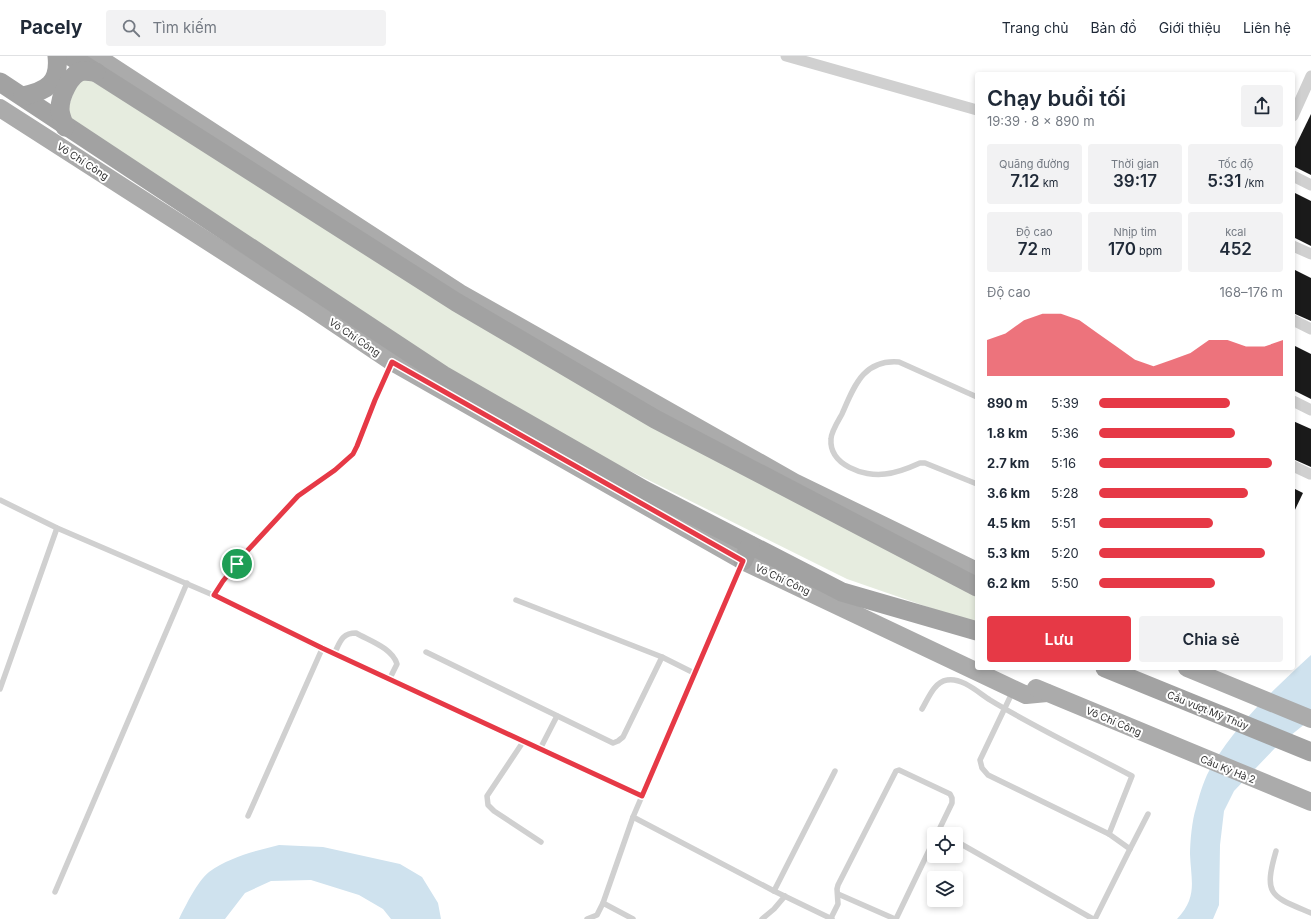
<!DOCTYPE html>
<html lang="vi">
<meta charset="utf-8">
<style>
:root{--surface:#fff;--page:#f2f2f3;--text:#1f2937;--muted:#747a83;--line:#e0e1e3;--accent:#e63946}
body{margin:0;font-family:Inter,sans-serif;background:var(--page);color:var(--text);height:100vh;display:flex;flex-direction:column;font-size:15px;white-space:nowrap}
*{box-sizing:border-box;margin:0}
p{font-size:13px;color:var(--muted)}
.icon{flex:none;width:22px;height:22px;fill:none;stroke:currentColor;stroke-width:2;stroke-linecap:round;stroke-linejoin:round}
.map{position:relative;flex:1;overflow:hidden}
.drawer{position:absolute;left:975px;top:16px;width:320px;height:598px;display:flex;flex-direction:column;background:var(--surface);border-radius:4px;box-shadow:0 2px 6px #0003}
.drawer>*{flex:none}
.fabs{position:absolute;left:927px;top:771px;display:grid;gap:8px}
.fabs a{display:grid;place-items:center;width:36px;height:36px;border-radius:4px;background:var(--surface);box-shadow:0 2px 6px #0003;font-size:20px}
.pin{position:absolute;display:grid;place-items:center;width:34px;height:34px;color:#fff;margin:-17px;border:2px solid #fff;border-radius:50%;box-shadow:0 1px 4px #0007}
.round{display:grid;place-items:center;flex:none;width:42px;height:42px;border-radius:4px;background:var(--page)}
.overview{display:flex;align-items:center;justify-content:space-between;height:68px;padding:0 12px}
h1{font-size:22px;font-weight:600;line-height:30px}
.figures{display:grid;grid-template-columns:repeat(3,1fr);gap:6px;height:68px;padding:4px 12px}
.figures div{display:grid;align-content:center;border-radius:4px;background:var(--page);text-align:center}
.figures b{font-size:17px;font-weight:600}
.figures small{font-size:11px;font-weight:400}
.figures p{font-size:11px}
.chart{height:112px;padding:8px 12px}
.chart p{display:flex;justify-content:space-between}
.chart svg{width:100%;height:72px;margin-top:4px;fill:var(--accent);opacity:.7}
.action{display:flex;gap:8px;margin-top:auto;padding:8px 12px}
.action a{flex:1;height:46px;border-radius:4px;background:var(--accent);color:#fff;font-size:16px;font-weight:600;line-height:46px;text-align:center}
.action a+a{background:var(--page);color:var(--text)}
ul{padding:0 12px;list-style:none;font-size:13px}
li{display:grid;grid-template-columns:64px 48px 1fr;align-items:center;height:30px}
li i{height:10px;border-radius:5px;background:var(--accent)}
header{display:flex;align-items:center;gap:24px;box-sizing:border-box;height:56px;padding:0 20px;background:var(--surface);border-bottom:1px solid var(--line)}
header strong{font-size:19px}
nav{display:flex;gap:22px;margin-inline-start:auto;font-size:14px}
.search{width:280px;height:36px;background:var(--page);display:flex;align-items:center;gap:10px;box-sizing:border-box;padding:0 14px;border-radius:4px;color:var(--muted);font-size:15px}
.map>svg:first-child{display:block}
.green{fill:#e6ecdf}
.water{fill:#cfe2ee}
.building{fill:#1a1a1a}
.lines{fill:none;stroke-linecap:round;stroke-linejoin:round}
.service{stroke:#d0d0d0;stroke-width:5.5}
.minor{stroke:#d0d0d0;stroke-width:11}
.primary{stroke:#ababab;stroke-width:18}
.trunk{stroke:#a2a2a2;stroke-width:19}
.route-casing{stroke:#fff;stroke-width:8}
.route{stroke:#e63946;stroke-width:5}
.labels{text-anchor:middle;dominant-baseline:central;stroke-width:4;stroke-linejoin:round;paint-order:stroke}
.street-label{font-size:10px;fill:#333;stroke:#fff}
</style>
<header>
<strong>Pacely</strong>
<div class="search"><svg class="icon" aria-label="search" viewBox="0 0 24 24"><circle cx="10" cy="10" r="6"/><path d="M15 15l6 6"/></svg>Tìm kiếm</div>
<nav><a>Trang chủ</a><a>Bản đồ</a><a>Giới thiệu</a><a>Liên hệ</a></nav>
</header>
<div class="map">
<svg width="1311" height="863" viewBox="0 0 1311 863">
<rect width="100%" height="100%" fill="#fff"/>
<path class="green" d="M83 20 977 538V566L948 558 847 523 552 376 425 302 66 59 76 28Z"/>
<g class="water">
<path d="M1311 599V663L1275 692 1234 735 1224 755 1220 789 1219 849 1213 863H1177C1198 841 1191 825 1190 798 1190 786 1192 764 1196 752 1199 741 1203 726 1209 715 1234 670 1273 634 1311 599Z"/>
<path d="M279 789 323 791 400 808 422 821 438 847 441 863H391L383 853 359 839 311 824 271 825 245 837 225 863H179C186 849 197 826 209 816 230 801 255 795 279 789Z"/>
</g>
<g class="building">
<path d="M1311 58V119L1293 110V95Z"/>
<path d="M1293 136 1311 145V190L1293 181Z"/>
<path d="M1293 213 1311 222V265L1293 257Z"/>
<path d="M1293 289 1311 298V343L1293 334Z"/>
<path d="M1293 365 1311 373V411L1293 403Z"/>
<path d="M1293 432 1303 437 1293 458Z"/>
</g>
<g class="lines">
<g class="service">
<path d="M977 341 899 306C863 303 854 331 842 358 838 365 831 376 831 383 829 409 864 421 885 418 897 417 909 412 920 407H925L977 428"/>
<path d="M0 444 57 472 213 539 322 593 643 740"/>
<path d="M213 539 223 525 248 494 298 440 335 414 353 398 357 390 375 344 391 308"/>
<path d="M516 544 662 601 694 617"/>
<path d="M426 596 613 687 618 685 623 681 662 601"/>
<path d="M334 598C340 587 341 577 356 577 370 585 392 592 397 608L389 624"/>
<path d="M0 633 57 472"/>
<path d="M1013 635 980 704 982 712 988 719 1109 778"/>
<path d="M922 653C928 643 934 626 947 624 962 621 979 637 990 644 1036 672 1085 695 1132 720L1109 778 1130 793 1095 863"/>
<path d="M523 686 487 740 488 749 494 755 541 786"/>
<path d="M540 693 557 660"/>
<path d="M248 760 322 593"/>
<path d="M633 761 774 835 832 863"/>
<path d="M961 788 1093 863"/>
<path d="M1130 793 1148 758"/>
<path d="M1276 795C1263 840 1271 840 1311 857"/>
<path d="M774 835 835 715"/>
<path d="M55 836 187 527"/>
<path d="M838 838 895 863"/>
<path d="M603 847 633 863"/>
<path d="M831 862 838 848 837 833 838 829 896 715 899 714 950 738 952 742V747L937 778"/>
<path d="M587 863 597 859 603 847 633 761 742 507"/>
<path d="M762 863 774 853 785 840"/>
<path d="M896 863 934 784"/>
</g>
<g class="minor">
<path d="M786 0 977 54"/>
<path d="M1293 60 1311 20"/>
<path d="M1293 120 1311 129"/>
<path d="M1293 190 1311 198"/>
<path d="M1293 264 1311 273"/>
<path d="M1293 345 1311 354"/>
<path d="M1293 410 1310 418"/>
</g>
<g class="primary">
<path d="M96 0 460 237 794 426 977 515"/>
<path d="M0 52 307 249 392 306 743 505 1026 639 1047 637"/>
<path d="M1187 612 1311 663"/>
<path d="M1036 632 1311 746"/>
</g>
<g class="trunk">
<path d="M70 0 456 246 655 363 977 531"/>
<path d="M0 26 443 319 644 434 842 536 977 575"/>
<path d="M23 40C47 35 60 27 57 0"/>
<path d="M65 71C63 65 60 59 60 53 60 41 70 17 83 15 87 15 92 16 96 16"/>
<path d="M743 505 750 489"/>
<path d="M1105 612 1311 696"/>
</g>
</g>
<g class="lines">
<defs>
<path id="route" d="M392 306 743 505 642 740 322 592 214 539 223 525 248 494 298 440 335 414 353 398 357 390 375 344Z"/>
</defs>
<use href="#route" class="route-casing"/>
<use href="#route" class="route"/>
</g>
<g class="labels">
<g class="street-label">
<text transform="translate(83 105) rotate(33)">Võ Chí Công</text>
<text transform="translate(355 281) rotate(34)">Võ Chí Công</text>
<text transform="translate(783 523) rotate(25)">Võ Chí Công</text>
<text transform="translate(1208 654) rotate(22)">Cầu vượt Mỹ Thủy</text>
<text transform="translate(1114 665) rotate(23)">Võ Chí Công</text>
<text transform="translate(1228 713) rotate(22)">Cầu Kỳ Hà 2</text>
</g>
</g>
</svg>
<div class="fabs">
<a><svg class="icon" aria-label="locate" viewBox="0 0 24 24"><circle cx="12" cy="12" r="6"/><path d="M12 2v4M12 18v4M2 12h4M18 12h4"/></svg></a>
<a><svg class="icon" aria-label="layers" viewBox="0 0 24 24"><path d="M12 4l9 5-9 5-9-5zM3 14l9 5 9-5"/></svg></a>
</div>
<div class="pin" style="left:237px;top:508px;background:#1e9e55"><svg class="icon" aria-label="arrive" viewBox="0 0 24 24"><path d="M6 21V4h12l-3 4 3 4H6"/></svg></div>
<section class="drawer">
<div class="overview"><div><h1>Chạy buổi tối</h1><p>19:39 · 8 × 890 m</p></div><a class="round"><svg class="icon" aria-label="share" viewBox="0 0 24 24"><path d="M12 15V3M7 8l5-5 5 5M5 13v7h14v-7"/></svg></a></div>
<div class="figures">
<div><p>Quãng đường</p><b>7.12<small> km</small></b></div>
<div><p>Thời gian</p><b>39:17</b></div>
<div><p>Tốc độ</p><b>5:31<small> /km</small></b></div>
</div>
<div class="figures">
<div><p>Độ cao</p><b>72<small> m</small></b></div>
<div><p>Nhịp tim</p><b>170<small> bpm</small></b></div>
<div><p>kcal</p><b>452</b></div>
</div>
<div class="chart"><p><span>Độ cao</span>168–176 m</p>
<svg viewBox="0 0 160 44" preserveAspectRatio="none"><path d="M0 44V22L10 18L20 10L30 6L40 6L50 10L60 18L70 26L80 34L90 38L100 34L110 30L120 22L130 22L140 26L150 26L160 22V44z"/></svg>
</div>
<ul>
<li><b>890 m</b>5:39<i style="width:71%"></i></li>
<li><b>1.8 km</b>5:36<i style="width:74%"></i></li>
<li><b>2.7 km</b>5:16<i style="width:94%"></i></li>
<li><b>3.6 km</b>5:28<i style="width:81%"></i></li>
<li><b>4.5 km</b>5:51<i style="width:62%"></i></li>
<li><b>5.3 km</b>5:20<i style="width:90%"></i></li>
<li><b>6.2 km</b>5:50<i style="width:63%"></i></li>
</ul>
<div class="action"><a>Lưu</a><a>Chia sẻ</a></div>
</section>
</div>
